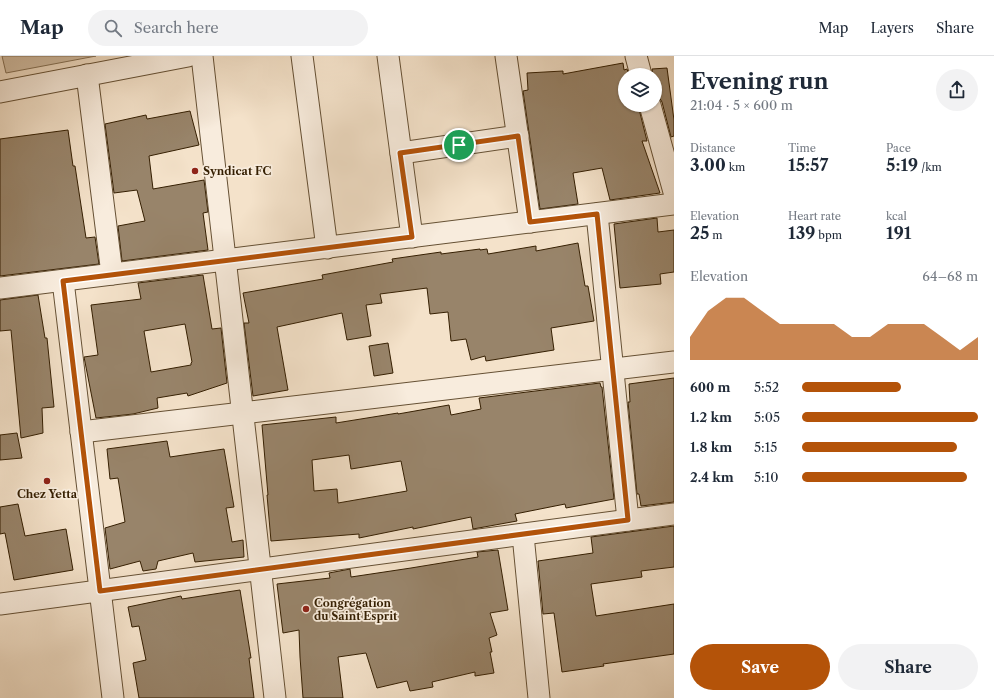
<!DOCTYPE html>
<meta charset="utf-8">
<style>
:root{--surface:#fff;--page:#f2f2f3;--text:#1f2937;--muted:#747a83;--line:#e0e1e3;--accent:#b45309}
body{margin:0;font-family:"Libre Caslon Text",serif;background:var(--page);color:var(--text);height:100vh;display:flex;flex-direction:column;font-size:15px;white-space:nowrap}
*{box-sizing:border-box;margin:0}
p{font-size:13px;color:var(--muted)}
.icon{flex:none;width:22px;height:22px;fill:none;stroke:currentColor;stroke-width:2;stroke-linecap:round;stroke-linejoin:round}
.map{position:relative;flex:1;overflow:hidden}
.details{display:flex;flex-direction:column;background:var(--surface);width:320px}
.details>*{flex:none}
.controls{position:absolute;left:618px;top:12px;display:grid;gap:8px}
.controls a{display:grid;place-items:center;width:44px;height:44px;border-radius:50%;background:var(--surface);box-shadow:0 1px 3px #0004;font-size:20px}
.pin{position:absolute;display:grid;place-items:center;width:34px;height:34px;color:#fff;margin:-17px;border:2px solid #fff;border-radius:50%;box-shadow:0 1px 4px #0007}
.round{display:grid;place-items:center;flex:none;width:42px;height:42px;border-radius:21px;background:var(--page)}
.headline{display:flex;align-items:center;justify-content:space-between;height:68px;padding:0 16px}
h1{font-size:22px;font-weight:700;line-height:30px}
.figures{display:grid;grid-template-columns:repeat(3,1fr);gap:6px;height:68px;padding:4px 16px}
.figures div{display:grid;align-content:center}
.figures b{font-size:17px;font-weight:700}
.figures small{font-size:11px;font-weight:400}
.figures p{font-size:11px}
.chart{height:112px;padding:8px 16px}
.chart p{display:flex;justify-content:space-between}
.chart svg{width:100%;height:72px;margin-top:4px;fill:var(--accent);opacity:.7}
.cta{display:flex;gap:8px;margin-top:auto;padding:8px 16px}
.cta a{flex:1;height:46px;border-radius:24px;background:var(--accent);color:#fff;font-size:16px;font-weight:700;line-height:46px;text-align:center}
.cta a+a{background:var(--page);color:var(--text)}
ul{padding:0 16px;list-style:none;font-size:13px}
li{display:grid;grid-template-columns:64px 48px 1fr;align-items:center;height:30px}
li i{height:10px;border-radius:5px;background:var(--accent)}
header{display:flex;align-items:center;gap:24px;box-sizing:border-box;height:56px;padding:0 20px;background:var(--surface);border-bottom:1px solid var(--line)}
header strong{font-size:19px}
nav{display:flex;gap:22px;margin-inline-start:auto;font-size:14px}
.search{width:280px;height:36px;background:var(--page);display:flex;align-items:center;gap:10px;box-sizing:border-box;padding:0 14px;border-radius:22px;color:var(--muted);font-size:15px}
main{display:flex;flex:1;min-height:0}
.map>svg:first-child{display:block}
.green{fill:#d4c1a8;stroke:#847055}
.building{fill:#98846a;stroke:#351f02;fill-rule:evenodd}
.lines{fill:none;stroke-linecap:round;stroke-linejoin:round}
.minor-casing{stroke:#655034;stroke-width:23}
.minor{stroke:#f8ecdd;stroke-width:21}
.route-casing{stroke:#fff;stroke-width:8}
.route{stroke:#b45309;stroke-width:5}
.poi-dot{fill:#8f2418;stroke:#f8ecdd;stroke-width:1.5}
.labels{text-anchor:middle;dominant-baseline:central;stroke-width:3.5;stroke-linejoin:round;paint-order:stroke}
.poi-label{font-size:11px;font-weight:bold;fill:#351f02;stroke:#f8ecdd;text-anchor:start}
</style>
<header>
<strong>Map</strong>
<div class="search"><svg class="icon" aria-label="search" viewBox="0 0 24 24"><circle cx="10" cy="10" r="6"/><path d="M15 15l6 6"/></svg>Search here</div>
<nav><a>Map</a><a>Layers</a><a>Share</a></nav>
</header>
<main>
<div class="map">
<svg width="674" height="642" viewBox="0 0 674 642">
<rect width="100%" height="100%" fill="#f4e2ca"/>
<filter id="stains"><feTurbulence type="fractalNoise" baseFrequency=".005" numOctaves="4"/><feColorMatrix values="0 0 0 0 .2 0 0 0 0 .09 0 0 0 0 .02 0 0 0 .5 -.17"/></filter>
<radialGradient id="worn" r=".72"><stop offset=".6" stop-color="#630" stop-opacity="0"/><stop offset="1" stop-color="#630" stop-opacity=".3"/></radialGradient>
<path class="green" d="M2 0H96L6 17Z"/>
<g class="building">
<path d="M623 7 624 14 627 13 629 19H625V49H638L647 85H642L660 137 610 144 602 112 573 117 578 148 540 153 523 35 528 34 527 17 563 15V18Z"/>
<path d="M667 12 674 64V80L671 81 662 46 659 41 655 38V19H653L652 13Z"/>
<path d="M190 55 199 89 149 100 153 133 204 124 208 156 203 157 208 194 122 205 118 170 145 165 137 134 114 137 105 68 146 59 147 63Z"/>
<path d="M68 74 73 110H75L86 182 95 181 99 208 0 220V83Z"/>
<path d="M657 162 658 176 674 174V216L660 218 661 228 620 232 614 168Z"/>
<path d="M578 187 585 230H588L594 265 551 272 554 294 486 305 485 300 471 304 466 283 451 285 448 256 430 258 427 232 380 238 382 247 366 249 371 280 347 284 342 257 277 271 288 334 253 340 244 267H249L243 237 323 223 322 219 393 206 392 203 441 196V198L480 193V194L487 193 488 198 536 190V195Z"/>
<path d="M203 219 212 273 221 272 227 327 188 340 187 337 157 342 158 352 133 358 96 362 84 301 98 299 91 249 141 243 138 227ZM185 268 192 306 191 307V309L151 316 144 275Z"/>
<path d="M38 239 45 282H47L54 351 42 352 43 377 21 382 11 274 0 275V244Z"/>
<path d="M388 287 393 317 374 320 369 290Z"/>
<path d="M674 322V446L641 450 639 438H637L628 346H630L629 328Z"/>
<path d="M600 327 601 331H602L614 443 566 452 565 448 515 458 517 465 473 473 471 461 413 473V471L359 482V478L271 485 267 439H268L262 369 336 361V367L398 357V358L449 349 451 359 481 353 479 342ZM349 399 351 413 401 405 407 435 338 447 337 433 314 435 312 404Z"/>
<path d="M17 377 22 402 0 404V379Z"/>
<path d="M167 385 170 401 224 393 234 451 226 452 232 486 243 484 244 501 195 506 193 497 158 505 156 513 143 515 140 505 110 513 105 472 125 466 118 422 110 423 107 393Z"/>
<path d="M18 448 25 480 66 473 73 514 14 524 5 477 0 478V451Z"/>
<path d="M674 470V511L641 515 642 521 591 528 596 560 674 548V598L603 608 604 610 562 616 554 557 543 558 538 505 593 497 591 481Z"/>
<path d="M498 494 508 554 490 557 497 579 489 582 492 596H490L494 617 475 620V616L432 626 433 631 410 635 407 625 377 632 366 597 338 601 343 642H303L300 601 299 574 283 577 277 528 330 522 329 517 350 513 351 521 411 512 478 501 477 496Z"/>
<path d="M240 534 251 602H249L254 642H139L133 607 146 604 139 570 132 571 128 551 181 540 182 543Z"/>
</g>
<g class="lines">
<defs>
<g id="minor">
<path d="M202 0 275 642"/>
<path d="M302 0 327 192"/>
<path d="M388 0 412 181"/>
<path d="M506 0 530 166"/>
<path d="M636 0 641 19"/>
<path d="M87 19 112 218"/>
<path d="M0 36 188 0"/>
<path d="M650 49 674 136"/>
<path d="M401 97 518 80"/>
<path d="M597 158 628 464"/>
<path d="M63 225 113 642"/>
<path d="M0 232 674 148"/>
<path d="M81 376 674 306"/>
<path d="M523 479 539 642"/>
<path d="M0 548 674 458"/>
</g>
</defs>
<use href="#minor" class="minor-casing"/>
<use href="#minor" class="minor"/>
</g>
<g class="lines">
<defs>
<path id="route" d="M518 80 530 166 597 158 628 464 100 535 63 225 412 181 400 97Z"/>
</defs>
<use href="#route" class="route-casing"/>
<use href="#route" class="route"/>
</g>
<g class="poi-dot">
<circle cx="195" cy="115" r="4"/>
<circle cx="47" cy="425" r="4"/>
<circle cx="306" cy="553" r="4"/>
</g>
<g class="labels">
<g class="poi-label">
<text x="203" y="115">Syndicat FC</text>
<text x="47" y="438" text-anchor="middle">Chez Yetta</text>
<text x="314" y="547">Congrégation<tspan x="314" dy="13">du Saint Esprit</tspan></text>
</g>
</g>
<rect width="100%" height="100%" filter="url(#stains)"/>
<rect width="100%" height="100%" fill="url(#worn)"/>
</svg>
<div class="controls">
<a><svg class="icon" aria-label="layers" viewBox="0 0 24 24"><path d="M12 4l9 5-9 5-9-5zM3 14l9 5 9-5"/></svg></a>
</div>
<div class="pin" style="left:459px;top:89px;background:#1e9e55"><svg class="icon" aria-label="arrive" viewBox="0 0 24 24"><path d="M6 21V4h12l-3 4 3 4H6"/></svg></div>
</div>
<section class="details">
<div class="headline"><div><h1>Evening run</h1><p>21:04 · 5 × 600 m</p></div><a class="round"><svg class="icon" aria-label="share" viewBox="0 0 24 24"><path d="M12 15V3M7 8l5-5 5 5M5 13v7h14v-7"/></svg></a></div>
<div class="figures">
<div><p>Distance</p><b>3.00<small> km</small></b></div>
<div><p>Time</p><b>15:57</b></div>
<div><p>Pace</p><b>5:19<small> /km</small></b></div>
</div>
<div class="figures">
<div><p>Elevation</p><b>25<small> m</small></b></div>
<div><p>Heart rate</p><b>139<small> bpm</small></b></div>
<div><p>kcal</p><b>191</b></div>
</div>
<div class="chart"><p><span>Elevation</span>64–68 m</p>
<svg viewBox="0 0 160 44" preserveAspectRatio="none"><path d="M0 44V30L10 14L20 6L30 6L40 14L50 22L60 22L70 22L80 22L90 30L100 30L110 22L120 22L130 22L140 30L150 38L160 30V44z"/></svg>
</div>
<ul>
<li><b>600 m</b>5:52<i style="width:56%"></i></li>
<li><b>1.2 km</b>5:05<i style="width:100%"></i></li>
<li><b>1.8 km</b>5:15<i style="width:88%"></i></li>
<li><b>2.4 km</b>5:10<i style="width:94%"></i></li>
</ul>
<div class="cta"><a>Save</a><a>Share</a></div>
</section>
</main>
